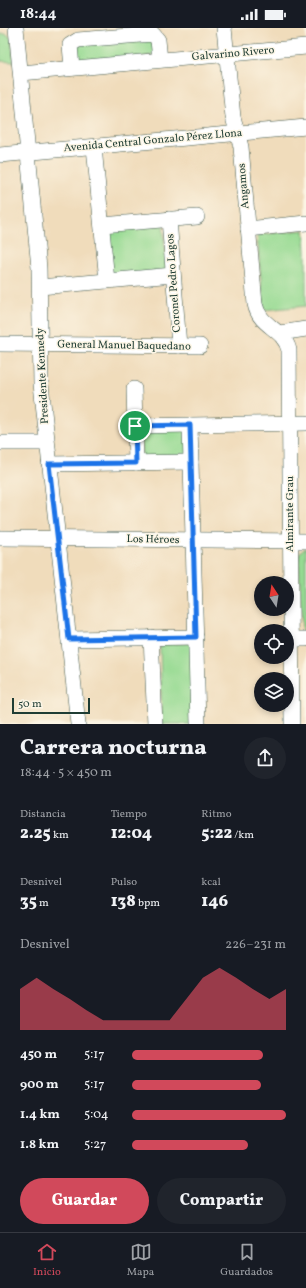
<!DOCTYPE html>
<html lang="es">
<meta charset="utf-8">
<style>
:root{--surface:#171b24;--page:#20242c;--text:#f1f3f6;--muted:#9ea1a6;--line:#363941;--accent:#d1495b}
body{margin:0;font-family:Vollkorn,serif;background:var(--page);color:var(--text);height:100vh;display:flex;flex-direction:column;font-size:15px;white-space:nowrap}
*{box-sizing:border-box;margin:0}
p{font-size:13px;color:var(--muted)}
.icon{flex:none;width:22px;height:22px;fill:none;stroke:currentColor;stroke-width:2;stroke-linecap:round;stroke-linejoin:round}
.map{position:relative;height:696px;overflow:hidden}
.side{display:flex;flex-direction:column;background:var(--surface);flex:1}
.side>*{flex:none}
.needle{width:26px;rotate:348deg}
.buttons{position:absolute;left:254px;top:548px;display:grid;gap:8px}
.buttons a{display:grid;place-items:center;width:40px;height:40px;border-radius:50%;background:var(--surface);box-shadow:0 2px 6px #0003;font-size:20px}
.scale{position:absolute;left:12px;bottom:10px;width:78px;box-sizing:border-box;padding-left:4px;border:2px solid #1f3d34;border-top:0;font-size:11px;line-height:14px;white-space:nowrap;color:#1f3d34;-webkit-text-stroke:3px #fcf5e5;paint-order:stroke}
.pin{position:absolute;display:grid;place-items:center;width:34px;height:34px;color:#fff;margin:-17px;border:2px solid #fff;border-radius:50%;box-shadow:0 1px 4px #0007}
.round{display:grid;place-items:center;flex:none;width:42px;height:42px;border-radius:21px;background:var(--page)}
.headline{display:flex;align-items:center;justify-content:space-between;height:68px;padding:0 20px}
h1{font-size:22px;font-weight:800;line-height:30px}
.figures{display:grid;grid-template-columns:repeat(3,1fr);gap:6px;height:68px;padding:4px 20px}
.figures div{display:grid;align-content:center}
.figures b{font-size:17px;font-weight:800}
.figures small{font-size:11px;font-weight:400}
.figures p{font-size:11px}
.chart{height:112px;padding:8px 20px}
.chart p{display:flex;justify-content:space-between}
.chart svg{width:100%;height:72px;margin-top:4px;fill:var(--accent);opacity:.7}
.action{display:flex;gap:8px;margin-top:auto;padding:8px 20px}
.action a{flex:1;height:46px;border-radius:24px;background:var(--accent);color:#fff;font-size:16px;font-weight:800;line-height:46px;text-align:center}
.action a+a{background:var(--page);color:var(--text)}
ul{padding:0 20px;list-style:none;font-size:13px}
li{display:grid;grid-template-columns:64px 48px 1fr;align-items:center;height:30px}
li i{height:10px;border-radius:5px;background:var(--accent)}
.status{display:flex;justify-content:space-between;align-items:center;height:28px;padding:0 20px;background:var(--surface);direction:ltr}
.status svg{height:11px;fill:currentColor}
.tab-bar{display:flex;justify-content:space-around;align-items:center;height:56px;border-top:1px solid var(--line);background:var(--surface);font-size:11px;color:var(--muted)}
.tab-bar a{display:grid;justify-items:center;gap:2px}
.tab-bar .on{color:var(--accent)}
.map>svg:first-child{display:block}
.green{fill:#96da92;stroke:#5a8c63}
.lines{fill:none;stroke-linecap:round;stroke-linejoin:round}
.minor-casing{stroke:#3e5548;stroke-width:16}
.minor{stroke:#fff;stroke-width:15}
.route-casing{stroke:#fff;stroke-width:8}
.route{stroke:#1a73e8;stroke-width:5}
.labels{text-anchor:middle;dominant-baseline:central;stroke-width:3;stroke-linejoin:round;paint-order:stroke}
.street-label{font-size:11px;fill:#1f3d34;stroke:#fcf5e5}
</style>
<div class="status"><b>18:44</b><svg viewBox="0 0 49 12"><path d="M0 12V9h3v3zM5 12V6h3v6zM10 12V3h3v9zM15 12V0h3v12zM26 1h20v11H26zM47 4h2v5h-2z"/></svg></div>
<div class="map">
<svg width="306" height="696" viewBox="0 0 306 696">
<rect width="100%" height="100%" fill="#fcf5e5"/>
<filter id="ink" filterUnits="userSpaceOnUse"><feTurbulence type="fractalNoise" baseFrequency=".025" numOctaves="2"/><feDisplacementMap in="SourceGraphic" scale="8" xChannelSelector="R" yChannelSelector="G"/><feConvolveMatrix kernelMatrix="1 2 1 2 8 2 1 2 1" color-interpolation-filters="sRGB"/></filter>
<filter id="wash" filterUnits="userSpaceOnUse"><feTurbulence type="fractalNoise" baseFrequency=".012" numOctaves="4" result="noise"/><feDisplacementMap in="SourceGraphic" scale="16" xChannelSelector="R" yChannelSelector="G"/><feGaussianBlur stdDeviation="0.9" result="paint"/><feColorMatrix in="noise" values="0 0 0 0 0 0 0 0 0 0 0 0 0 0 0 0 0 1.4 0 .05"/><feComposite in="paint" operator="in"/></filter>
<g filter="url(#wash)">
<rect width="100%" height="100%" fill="#f0dcbb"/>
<g class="green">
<path d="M0 6H7L11 10 14 34 0 33Z"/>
<path d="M150 8 156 27 80 37 74 21 81 15Z"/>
<path d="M163 196 167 246 110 251 106 202Z"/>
<path d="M304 202 306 223V278L264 282 257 207Z"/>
<path d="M188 401 189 431 142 432 141 402Z"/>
<path d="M304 520H306V605H302L299 526Z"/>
<path d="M192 615 196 696H162L160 616Z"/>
</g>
</g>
<g filter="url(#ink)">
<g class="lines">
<defs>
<g id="minor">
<path d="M16 0 39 240 41 356 78 696"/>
<path d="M224 0 233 89 241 119 255 276C260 300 283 299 289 322L292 696"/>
<path d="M72 40 70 17 78 12 153 6 158 12 160 32"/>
<path d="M21 45 306 19"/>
<path d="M94 119 107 253"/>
<path d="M0 127 306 99"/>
<path d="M169 191 179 318"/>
<path d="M102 197 197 189"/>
<path d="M248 201 306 195"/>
<path d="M40 259 173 247"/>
<path d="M280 305 306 301"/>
<path d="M0 316 200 318"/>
<path d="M134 361 136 435"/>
<path d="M190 397 198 696"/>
<path d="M135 398 306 395"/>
<path d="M0 415H47"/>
<path d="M49 436 191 434"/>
<path d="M0 510 306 513"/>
<path d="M151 609 155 696"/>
<path d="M69 611 196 609"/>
<path d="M291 611H306"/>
</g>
</defs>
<use href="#minor" class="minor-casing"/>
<use href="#minor" class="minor"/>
</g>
</g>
<g class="lines" filter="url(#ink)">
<defs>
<path id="route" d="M190 397 196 609 69 611 49 436 136 435 135 398Z"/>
</defs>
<use href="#route" class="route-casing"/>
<use href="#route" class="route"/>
</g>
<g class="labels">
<g class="street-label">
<text transform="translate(233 26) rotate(-5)">Galvarino Rivero</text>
<text transform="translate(153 113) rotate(-5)">Avenida Central Gonzalo Pérez Llona</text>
<text transform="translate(244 158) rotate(-95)">Angamos</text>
<text transform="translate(174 255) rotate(-94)">Coronel Pedro Lagos</text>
<text transform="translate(124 318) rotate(1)">General Manuel Baquedano</text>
<text transform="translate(43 348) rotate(-93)">Presidente Kennedy</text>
<text transform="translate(290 486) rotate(-90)">Almirante Grau</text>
<text transform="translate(153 512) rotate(1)">Los Héroes</text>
</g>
</g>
</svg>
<div class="buttons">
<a><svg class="needle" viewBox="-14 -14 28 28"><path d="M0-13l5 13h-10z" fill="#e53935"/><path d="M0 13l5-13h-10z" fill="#9ea1a6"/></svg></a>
<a><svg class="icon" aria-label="locate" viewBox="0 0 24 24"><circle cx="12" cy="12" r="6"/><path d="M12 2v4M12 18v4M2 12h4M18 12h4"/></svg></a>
<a><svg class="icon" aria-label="layers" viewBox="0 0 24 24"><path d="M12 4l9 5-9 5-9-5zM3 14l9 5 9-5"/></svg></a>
</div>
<div class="scale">50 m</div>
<div class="pin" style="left:135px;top:398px;background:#1e9e55"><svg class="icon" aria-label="arrive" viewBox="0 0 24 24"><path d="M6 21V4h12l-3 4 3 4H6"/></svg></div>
</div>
<section class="side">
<div class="headline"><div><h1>Carrera nocturna</h1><p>18:44 · 5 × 450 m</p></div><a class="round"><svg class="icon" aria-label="share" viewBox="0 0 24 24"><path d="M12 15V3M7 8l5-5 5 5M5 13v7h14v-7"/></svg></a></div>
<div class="figures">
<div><p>Distancia</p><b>2.25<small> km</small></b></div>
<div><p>Tiempo</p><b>12:04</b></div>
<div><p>Ritmo</p><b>5:22<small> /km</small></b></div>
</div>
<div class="figures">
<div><p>Desnivel</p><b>35<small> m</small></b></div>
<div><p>Pulso</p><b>138<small> bpm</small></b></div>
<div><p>kcal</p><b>146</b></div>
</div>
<div class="chart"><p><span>Desnivel</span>226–231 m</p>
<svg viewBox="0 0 160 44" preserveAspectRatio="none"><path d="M0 44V19L10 12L20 19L30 25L40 32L50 38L60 38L70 38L80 38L90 38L100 25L110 12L120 6L130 12L140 19L150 25L160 19V44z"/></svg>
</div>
<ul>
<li><b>450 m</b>5:17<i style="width:85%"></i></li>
<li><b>900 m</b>5:17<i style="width:84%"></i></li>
<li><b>1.4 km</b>5:04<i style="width:100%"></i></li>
<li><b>1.8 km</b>5:27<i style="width:75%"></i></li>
</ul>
<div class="action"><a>Guardar</a><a>Compartir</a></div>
</section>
<nav class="tab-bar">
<a class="on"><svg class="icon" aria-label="home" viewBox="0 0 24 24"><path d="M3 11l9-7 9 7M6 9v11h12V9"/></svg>Inicio</a>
<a><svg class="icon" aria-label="map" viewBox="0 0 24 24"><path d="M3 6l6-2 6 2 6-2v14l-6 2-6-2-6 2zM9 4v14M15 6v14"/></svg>Mapa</a>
<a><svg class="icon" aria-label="saved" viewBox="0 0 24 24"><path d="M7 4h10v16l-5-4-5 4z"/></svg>Guardados</a>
</nav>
